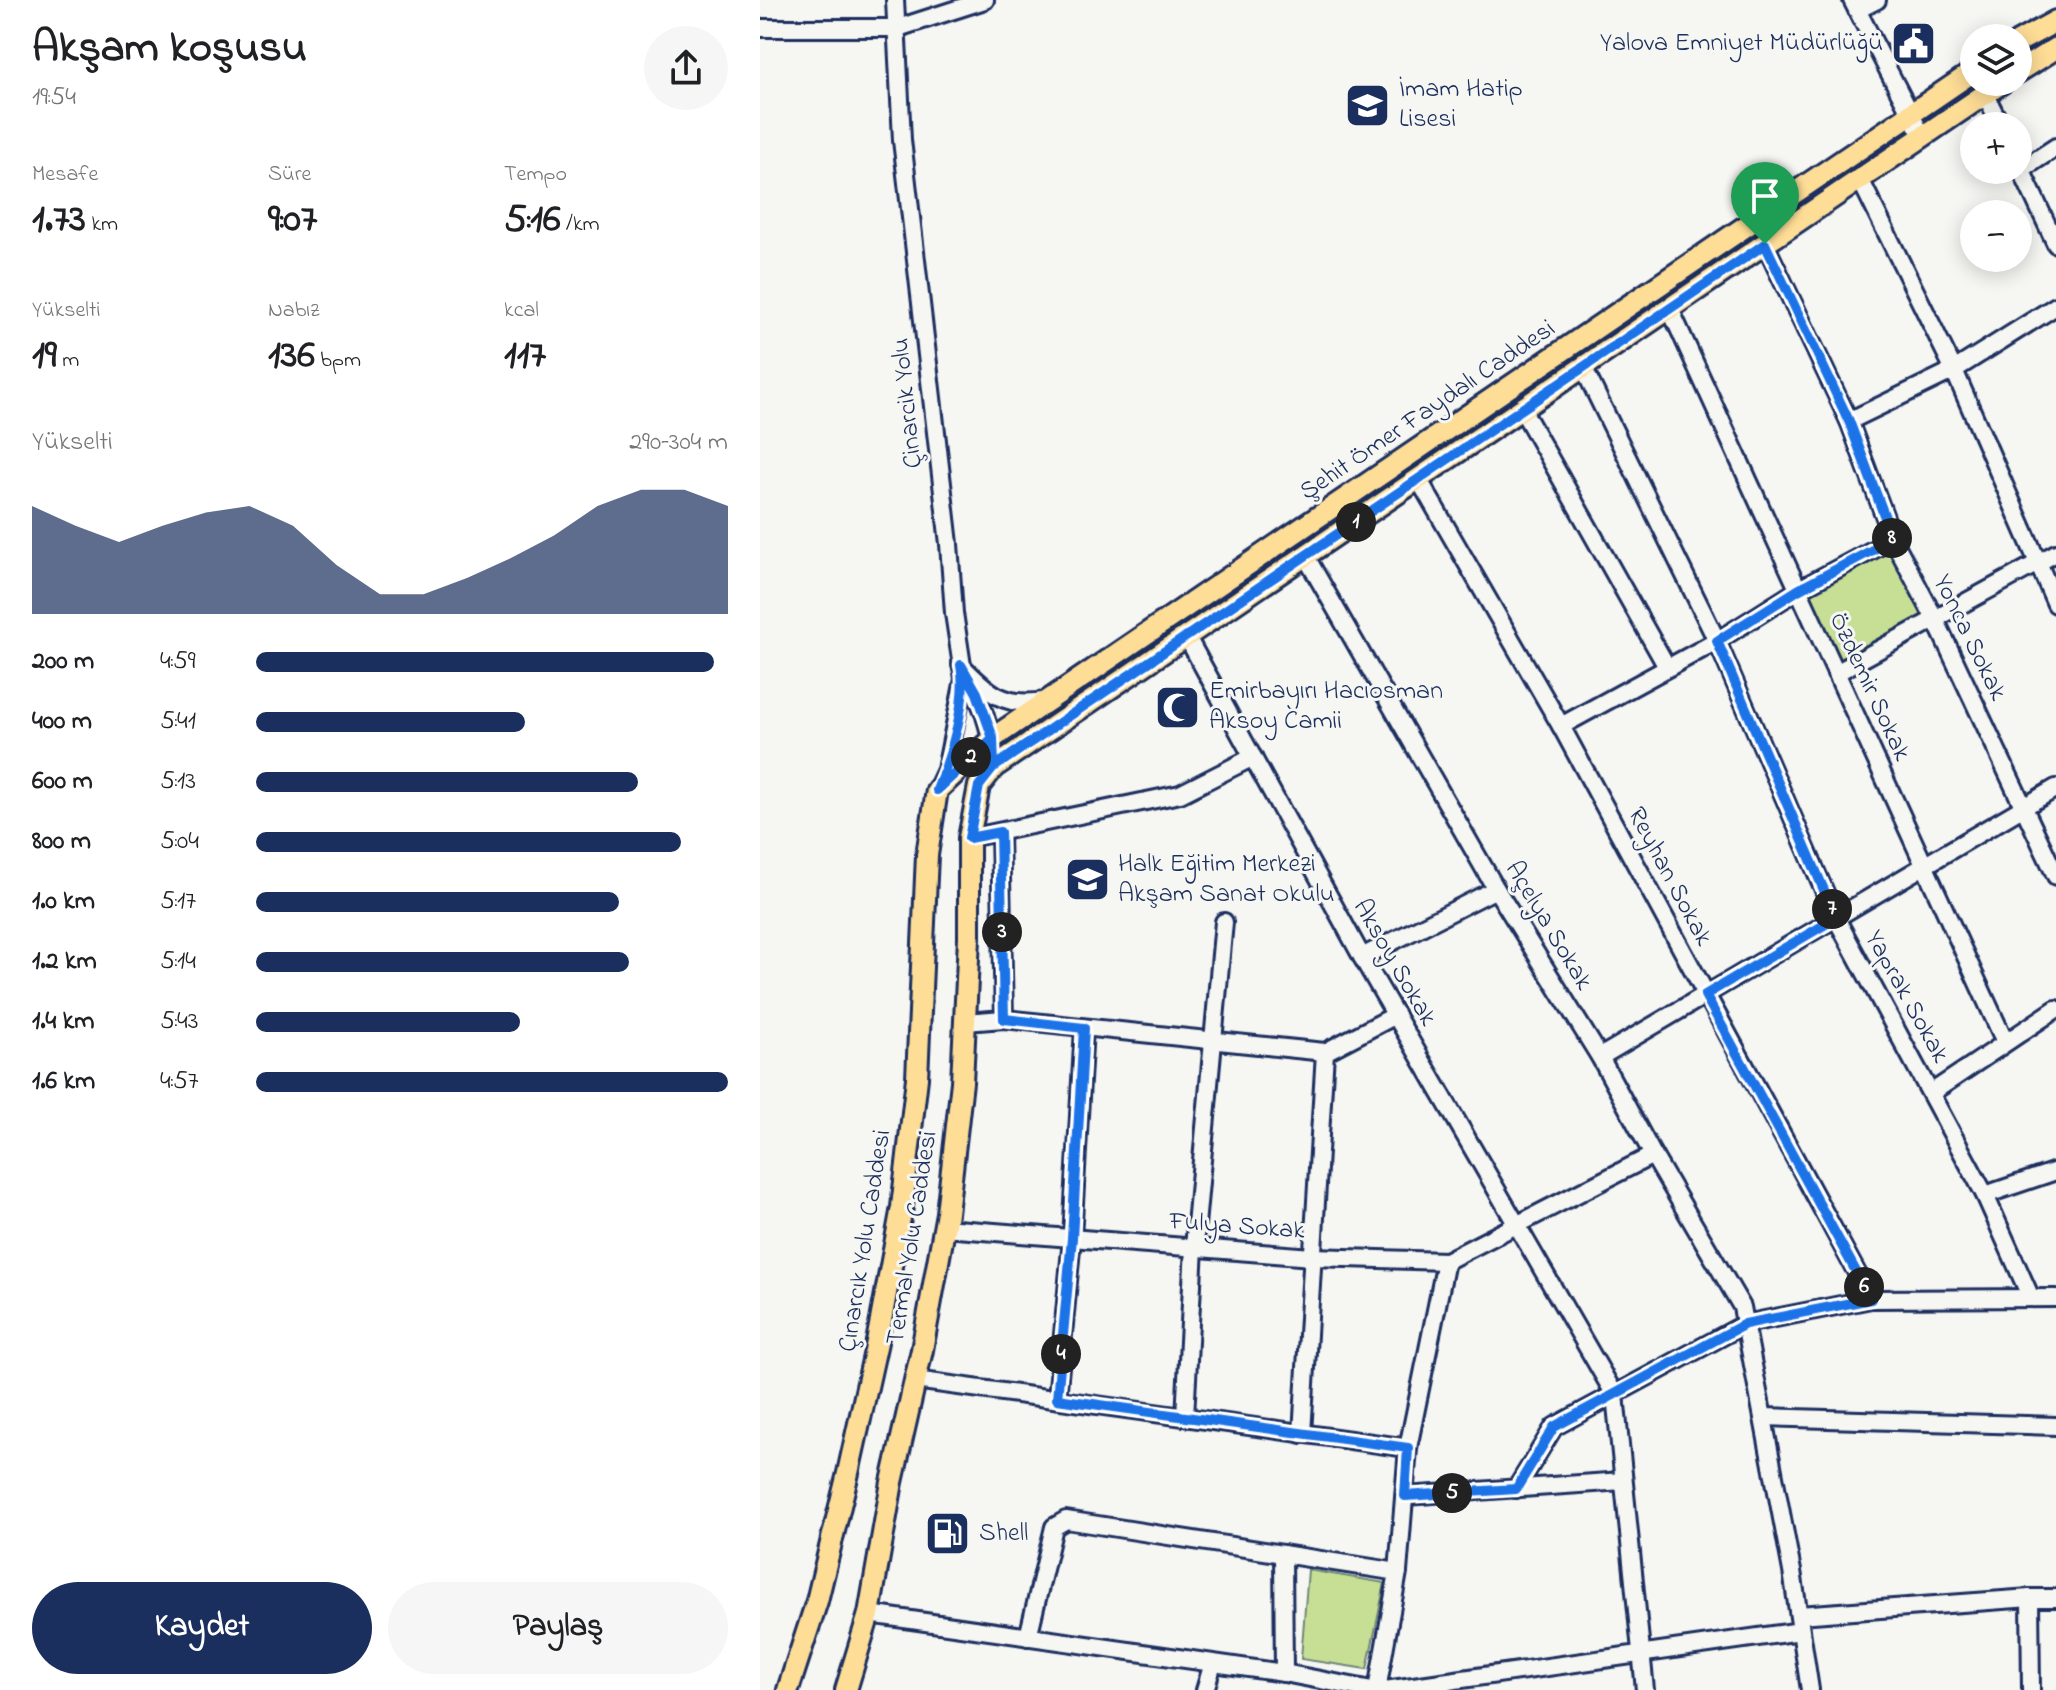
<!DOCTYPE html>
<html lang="tr">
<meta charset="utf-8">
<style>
:root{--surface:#fff;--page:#f6f6f6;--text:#202124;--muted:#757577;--accent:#1b2f5e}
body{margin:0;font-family:"Indie Flower",sans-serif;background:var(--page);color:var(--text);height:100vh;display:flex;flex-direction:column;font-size:30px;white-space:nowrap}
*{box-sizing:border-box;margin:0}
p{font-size:26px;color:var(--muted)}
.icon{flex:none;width:44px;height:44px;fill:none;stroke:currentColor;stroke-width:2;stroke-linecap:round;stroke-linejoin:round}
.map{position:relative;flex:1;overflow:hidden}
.drawer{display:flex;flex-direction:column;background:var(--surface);width:760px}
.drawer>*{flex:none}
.tools{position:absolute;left:1200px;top:24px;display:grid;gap:16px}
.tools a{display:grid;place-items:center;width:72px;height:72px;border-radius:50%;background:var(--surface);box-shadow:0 4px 20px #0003;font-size:40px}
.pin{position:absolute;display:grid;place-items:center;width:68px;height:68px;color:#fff;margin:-82px -34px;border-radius:50% 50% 50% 0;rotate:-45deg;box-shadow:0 0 8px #0007}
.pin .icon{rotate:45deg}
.km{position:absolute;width:40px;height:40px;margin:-20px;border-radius:50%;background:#222;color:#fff;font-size:22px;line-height:40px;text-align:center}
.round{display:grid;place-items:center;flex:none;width:84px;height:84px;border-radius:42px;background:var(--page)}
.headline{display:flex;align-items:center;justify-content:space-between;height:136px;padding:0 32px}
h1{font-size:44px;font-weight:800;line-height:60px}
.stats{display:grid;grid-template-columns:repeat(3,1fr);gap:12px;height:136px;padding:8px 32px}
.stats div{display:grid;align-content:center}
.stats b{font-size:40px;font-weight:800}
.stats small{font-size:22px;font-weight:400}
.stats p{font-size:22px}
.chart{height:224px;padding:16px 32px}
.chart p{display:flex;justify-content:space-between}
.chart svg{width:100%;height:144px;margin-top:8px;fill:var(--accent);opacity:.7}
.action{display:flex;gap:16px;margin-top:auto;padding:16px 32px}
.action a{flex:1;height:92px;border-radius:48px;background:var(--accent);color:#fff;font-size:32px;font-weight:800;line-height:92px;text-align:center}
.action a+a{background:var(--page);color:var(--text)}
ul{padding:0 32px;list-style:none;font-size:26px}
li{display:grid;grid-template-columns:128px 96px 1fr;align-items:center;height:60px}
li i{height:20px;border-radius:10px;background:var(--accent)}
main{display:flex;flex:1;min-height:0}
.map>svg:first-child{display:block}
.green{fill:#c7df95;stroke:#71877a;stroke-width:2}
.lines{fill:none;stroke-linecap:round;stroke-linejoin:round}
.minor-casing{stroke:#1b2f5e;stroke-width:22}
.major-casing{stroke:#1b2f5e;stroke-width:26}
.minor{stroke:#f6f6f2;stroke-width:16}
.major{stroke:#fedd96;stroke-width:20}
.route-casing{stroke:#fff;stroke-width:16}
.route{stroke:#1a73e8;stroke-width:10}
.labels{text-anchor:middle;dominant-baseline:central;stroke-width:6;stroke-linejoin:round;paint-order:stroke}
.poi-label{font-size:26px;fill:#1b2f5e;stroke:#f6f6f2;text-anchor:start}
.street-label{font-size:26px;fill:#1b2f5e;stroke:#f6f6f2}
</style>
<main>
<section class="drawer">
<div class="headline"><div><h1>Akşam koşusu</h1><p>19:54</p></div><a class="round"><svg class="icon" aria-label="share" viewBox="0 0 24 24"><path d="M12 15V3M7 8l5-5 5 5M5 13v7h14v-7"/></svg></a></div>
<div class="stats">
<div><p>Mesafe</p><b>1.73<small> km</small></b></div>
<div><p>Süre</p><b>9:07</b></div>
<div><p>Tempo</p><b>5:16<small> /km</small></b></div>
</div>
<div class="stats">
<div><p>Yükselti</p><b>19<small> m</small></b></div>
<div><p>Nabız</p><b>136<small> bpm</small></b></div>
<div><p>kcal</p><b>117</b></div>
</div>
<div class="chart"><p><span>Yükselti</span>290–304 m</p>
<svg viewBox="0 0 160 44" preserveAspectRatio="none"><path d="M0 44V11L10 17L20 22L30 17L40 13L50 11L60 17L70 29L80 38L90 38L100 33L110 27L120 20L130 11L140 6L150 6L160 11V44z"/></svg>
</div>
<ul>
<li><b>200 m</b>4:59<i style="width:97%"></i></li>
<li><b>400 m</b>5:41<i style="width:57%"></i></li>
<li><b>600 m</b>5:13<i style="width:81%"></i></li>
<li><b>800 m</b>5:04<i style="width:90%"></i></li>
<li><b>1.0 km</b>5:17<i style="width:77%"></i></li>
<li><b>1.2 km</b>5:14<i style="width:79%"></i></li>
<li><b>1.4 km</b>5:43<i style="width:56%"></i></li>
<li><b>1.6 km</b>4:57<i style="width:100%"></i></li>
</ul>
<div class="action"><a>Kaydet</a><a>Paylaş</a></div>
</section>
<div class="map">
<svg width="1296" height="1690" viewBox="0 0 1296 1690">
<rect width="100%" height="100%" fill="#f6f6f2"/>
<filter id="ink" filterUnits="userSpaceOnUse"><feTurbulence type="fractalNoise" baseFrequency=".0125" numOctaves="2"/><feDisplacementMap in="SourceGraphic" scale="16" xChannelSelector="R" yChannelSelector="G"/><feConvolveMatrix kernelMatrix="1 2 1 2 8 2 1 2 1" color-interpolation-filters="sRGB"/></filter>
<g filter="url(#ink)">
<g class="green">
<path d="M1130 544 1170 617 1082 667 1045 592Z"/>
<path d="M548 1570 625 1583 607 1669 541 1659Z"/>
</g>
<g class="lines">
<defs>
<g id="minor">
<path d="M135 0 142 140 189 544 194 613 204 679 186 770 178 787"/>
<path d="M1092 0 1162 136"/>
<path d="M1097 10 1117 0"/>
<path d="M0 28H138L225 0"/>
<path d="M1225 94 1241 126"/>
<path d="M1258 163 1296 244"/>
<path d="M1261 170 1296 147"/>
<path d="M1100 179 1194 370 1296 604"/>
<path d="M1005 244 1089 421 1133 539 1175 619 1296 876"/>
<path d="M910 309 1245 1042"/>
<path d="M823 367 957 641 1076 918 1225 1195 1271 1298"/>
<path d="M762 409 907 667"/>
<path d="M1089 421 1194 370 1296 306"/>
<path d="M659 480 801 726 1111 1299"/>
<path d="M545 555 736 889 840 1057 893 1155 982 1307 1032 1571 1050 1690"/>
<path d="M427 637 602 957 855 1395 885 1690"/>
<path d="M1076 673 1296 553"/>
<path d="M801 726 957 641 1038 590 1133 539"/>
<path d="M234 767C232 726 221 700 201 665 227 692 244 708 284 701"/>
<path d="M240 832 244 1019"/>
<path d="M209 838 420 794 493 757"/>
<path d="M602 957 736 889"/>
<path d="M205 1022 244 1019 565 1052 636 1015"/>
<path d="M840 1057 1296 788"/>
<path d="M1171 1093 1296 1009"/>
<path d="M1225 1195 1296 1171"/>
<path d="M184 1228 552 1257 686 1261 893 1155"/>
<path d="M155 1380 648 1448"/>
<path d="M297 1399 312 1238 324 1028"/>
<path d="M425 1417 434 1247 464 922"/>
<path d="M1003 1417 1296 1426"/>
<path d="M542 1434 565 1052"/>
<path d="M756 1489 794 1427 985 1324 1111 1299 1296 1298"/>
<path d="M645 1496 863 1481"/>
<path d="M523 1554 524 1673"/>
<path d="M1270 1598 1271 1690"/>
<path d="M109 1614 524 1673 612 1690"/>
<path d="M1039 1615 1270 1598H1296"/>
<path d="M268 1637 294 1527 306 1520 638 1572"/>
<path d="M445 1690 453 1663"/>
<path d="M617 1690 638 1572 648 1448 686 1261"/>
<path d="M625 1690 1041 1631"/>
</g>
<g id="major">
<path d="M1258 42 1296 21"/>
<path d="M1258 72 1296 48"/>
<path d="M28 1690 57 1601 88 1473 117 1342 142 1207 157 1078 167 855 177 790 233 738 1214 71"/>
<path d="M86 1690 109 1614 132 1482 162 1350 187 1213 202 1082 209 938V838L219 786 234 767 1243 82"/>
</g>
</defs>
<use href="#minor" class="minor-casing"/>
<use href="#major" class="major-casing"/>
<use href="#minor" class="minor"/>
<use href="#major" class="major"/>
</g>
</g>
<g class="lines" filter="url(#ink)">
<defs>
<path id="route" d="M1005 244 234 767 233 738 177 790C191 757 208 700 201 665L217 693 233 738 234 767 219 786 209 838 240 832 244 1019 324 1028 312 1238 297 1399 648 1448 645 1496 756 1489 794 1427 985 1324 1111 1299 945 995 1076 918 957 641 1038 590 1133 539 1089 421 1005 244"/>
</defs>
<use href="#route" class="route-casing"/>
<use href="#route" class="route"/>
</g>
<defs>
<symbol id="civic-square" viewBox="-11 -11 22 22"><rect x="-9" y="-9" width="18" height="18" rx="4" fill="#1b2f5e" stroke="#f6f6f2"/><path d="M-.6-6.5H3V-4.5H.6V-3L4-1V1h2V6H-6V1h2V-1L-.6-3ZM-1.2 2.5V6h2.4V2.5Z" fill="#fff"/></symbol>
<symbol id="school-square" viewBox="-11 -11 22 22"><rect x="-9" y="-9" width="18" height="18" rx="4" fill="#1b2f5e" stroke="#f6f6f2"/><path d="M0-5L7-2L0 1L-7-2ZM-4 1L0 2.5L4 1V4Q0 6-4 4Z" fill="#fff"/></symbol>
<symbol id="mosque-square" viewBox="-11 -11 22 22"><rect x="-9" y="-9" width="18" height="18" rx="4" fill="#1b2f5e" stroke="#f6f6f2"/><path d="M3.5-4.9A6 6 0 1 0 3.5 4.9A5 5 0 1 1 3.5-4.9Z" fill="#fff"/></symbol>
<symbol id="fuel-square" viewBox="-11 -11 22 22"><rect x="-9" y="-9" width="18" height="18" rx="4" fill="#1b2f5e" stroke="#f6f6f2"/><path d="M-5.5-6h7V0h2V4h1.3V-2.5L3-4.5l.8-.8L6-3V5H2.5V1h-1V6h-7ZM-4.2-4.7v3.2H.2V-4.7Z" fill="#fff"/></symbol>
</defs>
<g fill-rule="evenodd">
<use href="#civic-square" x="1128" y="18" width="51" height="51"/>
<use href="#school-square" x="582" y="80" width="51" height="51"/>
<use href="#mosque-square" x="392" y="682" width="51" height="51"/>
<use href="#school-square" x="302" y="854" width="51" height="51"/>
<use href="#fuel-square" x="162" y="1508" width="51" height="51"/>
</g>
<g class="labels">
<g class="poi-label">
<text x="1123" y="44" text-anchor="end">Yalova Emniyet Müdürlüğü</text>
<text x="639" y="90">İmam Hatip<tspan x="639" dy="30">Lisesi</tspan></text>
<text x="449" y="692">Emirbayırı Hacıosman<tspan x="449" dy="30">Aksoy Camii</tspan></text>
<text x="358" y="865">Halk Eğitim Merkezi<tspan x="358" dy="30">Akşam Sanat Okulu</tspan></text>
<text x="219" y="1534">Shell</text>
</g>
<g class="street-label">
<text transform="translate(148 403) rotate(-96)">Çinarcik Yolu</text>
<text transform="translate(668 411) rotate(-34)">Şehit Ömer Faydalı Caddesi</text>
<text transform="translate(1209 638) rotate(64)">Yonca Sokak</text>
<text transform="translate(1109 687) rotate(65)">Özdemir Sokak</text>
<text transform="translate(909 877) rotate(62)">Reyhan Sokak</text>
<text transform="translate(788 926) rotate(59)">Açelya Sokak</text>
<text transform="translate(634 963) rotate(60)">Aksoy Sokak</text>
<text transform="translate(1146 997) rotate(61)">Yaprak Sokak</text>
<text transform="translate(477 1227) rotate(4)">Fulya Sokak</text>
<text transform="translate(153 1238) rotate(-81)">Termal Yolu Caddesi</text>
<text transform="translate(106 1241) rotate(-81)">Çınarcık Yolu Caddesi</text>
</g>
</g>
</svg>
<div class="tools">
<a><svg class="icon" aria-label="layers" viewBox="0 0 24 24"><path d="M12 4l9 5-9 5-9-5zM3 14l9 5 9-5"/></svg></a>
<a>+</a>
<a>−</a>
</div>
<div class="pin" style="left:1005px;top:244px;background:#1e9e55"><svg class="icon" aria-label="arrive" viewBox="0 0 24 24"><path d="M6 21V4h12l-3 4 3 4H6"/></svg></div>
<b class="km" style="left:596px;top:522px">1</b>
<b class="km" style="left:211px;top:757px">2</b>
<b class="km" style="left:242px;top:932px">3</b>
<b class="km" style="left:301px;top:1354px">4</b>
<b class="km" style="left:692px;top:1493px">5</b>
<b class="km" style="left:1104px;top:1287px">6</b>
<b class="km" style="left:1072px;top:909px">7</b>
<b class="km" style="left:1132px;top:538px">8</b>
</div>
</main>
